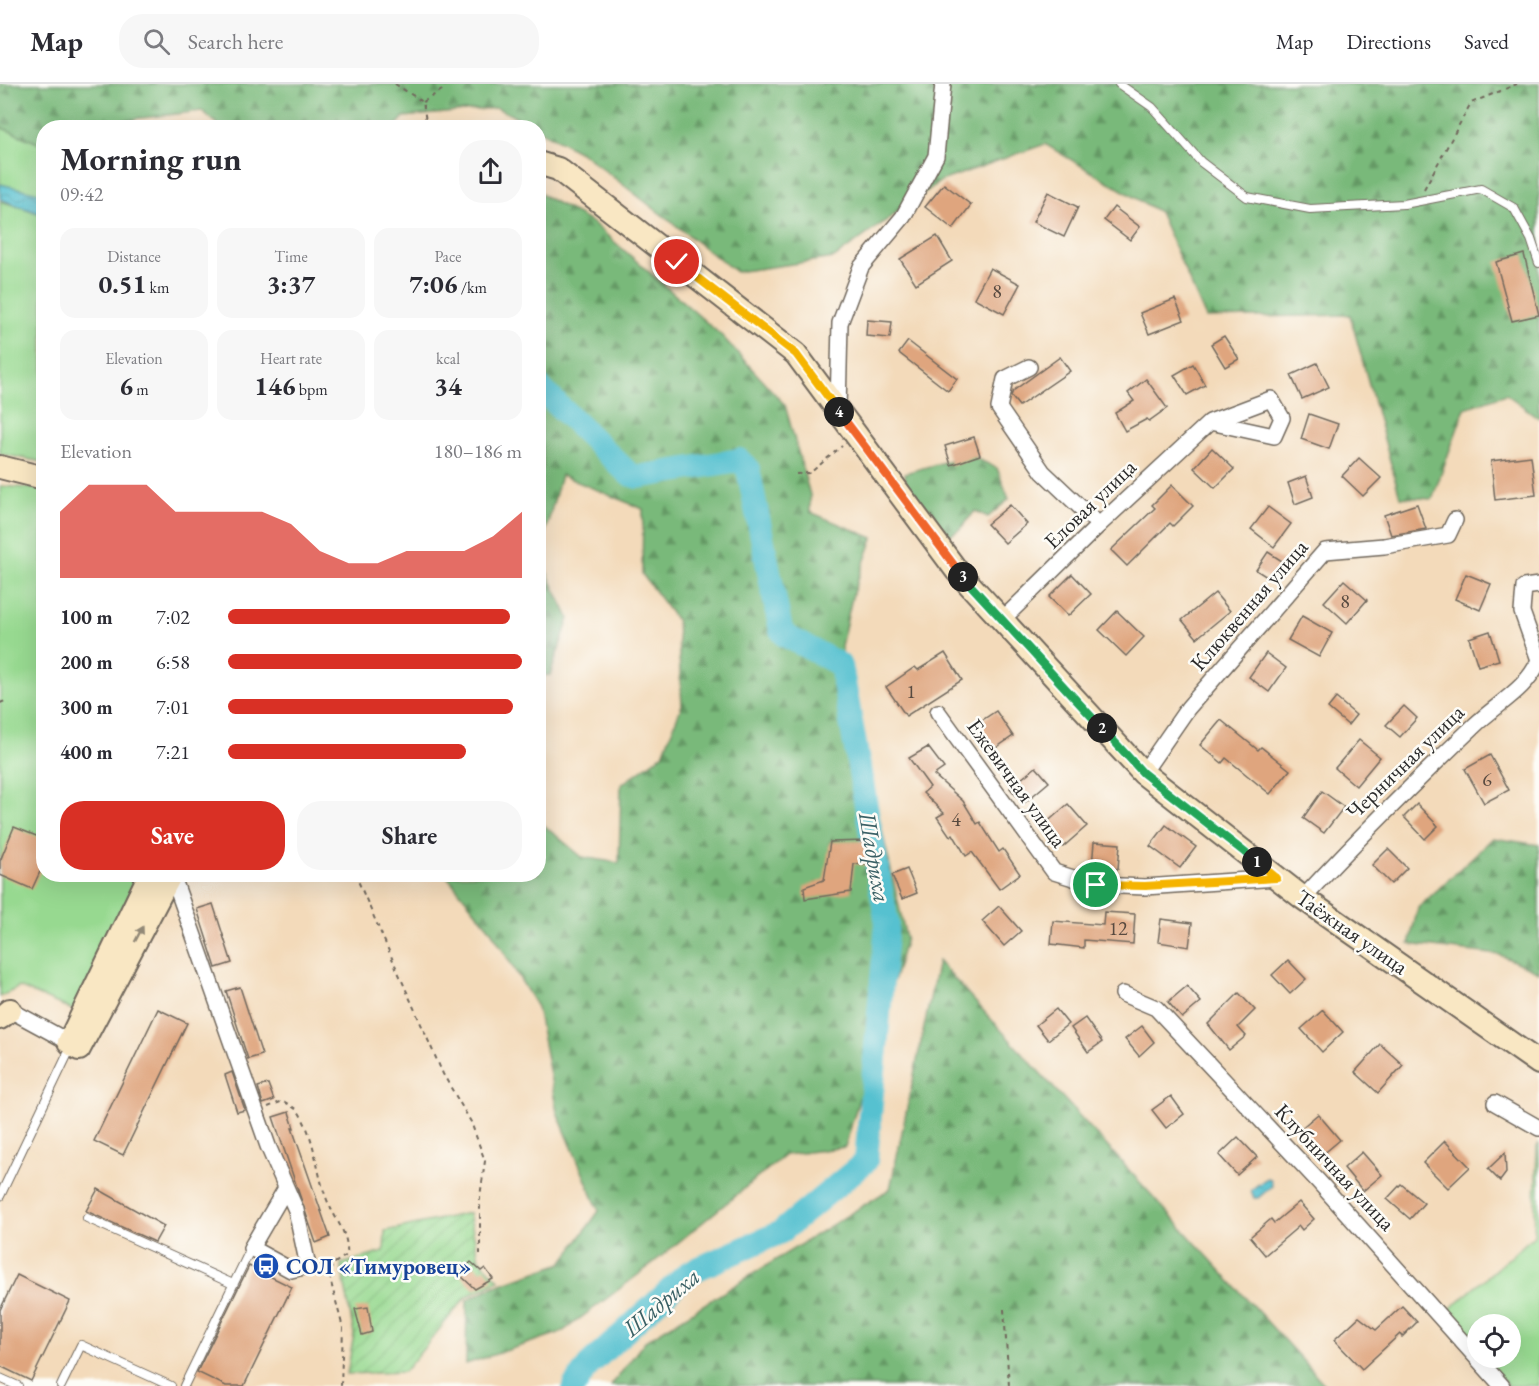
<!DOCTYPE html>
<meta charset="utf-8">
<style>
:root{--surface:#fff;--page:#f7f7f7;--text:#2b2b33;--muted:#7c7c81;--line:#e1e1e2;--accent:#d93025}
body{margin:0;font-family:"EB Garamond",serif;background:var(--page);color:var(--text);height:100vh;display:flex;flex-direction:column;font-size:22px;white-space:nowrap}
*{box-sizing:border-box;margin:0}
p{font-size:20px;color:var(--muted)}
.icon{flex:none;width:33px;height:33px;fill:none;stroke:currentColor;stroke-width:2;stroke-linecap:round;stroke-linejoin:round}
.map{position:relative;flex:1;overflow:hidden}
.side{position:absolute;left:36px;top:36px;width:510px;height:762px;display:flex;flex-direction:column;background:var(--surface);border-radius:24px;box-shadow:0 6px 24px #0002}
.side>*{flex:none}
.buttons{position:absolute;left:1467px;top:1230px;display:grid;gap:12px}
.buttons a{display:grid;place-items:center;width:54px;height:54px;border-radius:50%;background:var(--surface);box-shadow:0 6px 24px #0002;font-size:30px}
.pin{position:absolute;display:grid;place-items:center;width:51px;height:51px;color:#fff;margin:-26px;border:3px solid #fff;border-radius:50%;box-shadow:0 2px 6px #0007}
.km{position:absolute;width:30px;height:30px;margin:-15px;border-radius:50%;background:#222;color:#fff;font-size:16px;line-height:30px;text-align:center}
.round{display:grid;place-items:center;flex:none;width:63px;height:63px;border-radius:24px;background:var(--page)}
.head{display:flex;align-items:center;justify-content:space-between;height:102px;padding:0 24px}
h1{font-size:33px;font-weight:700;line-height:45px}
.stats{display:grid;grid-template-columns:repeat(3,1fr);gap:9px;height:102px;padding:6px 24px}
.stats div{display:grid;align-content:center;border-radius:15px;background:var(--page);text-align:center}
.stats b{font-size:26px;font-weight:700}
.stats small{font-size:16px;font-weight:400}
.stats p{font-size:16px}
.chart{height:168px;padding:12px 24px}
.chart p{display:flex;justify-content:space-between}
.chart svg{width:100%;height:108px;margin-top:6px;fill:var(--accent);opacity:.7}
.cta{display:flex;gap:12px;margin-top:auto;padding:12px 24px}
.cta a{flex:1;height:69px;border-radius:24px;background:var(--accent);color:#fff;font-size:24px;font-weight:700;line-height:69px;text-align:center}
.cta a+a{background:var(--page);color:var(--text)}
ul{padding:0 24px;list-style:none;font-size:20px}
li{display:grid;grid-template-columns:96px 72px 1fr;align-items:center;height:45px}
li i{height:15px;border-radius:8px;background:var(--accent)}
header{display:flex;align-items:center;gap:36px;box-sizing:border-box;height:84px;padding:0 30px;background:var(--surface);border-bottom:2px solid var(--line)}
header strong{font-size:28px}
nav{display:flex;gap:33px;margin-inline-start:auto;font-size:21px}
.search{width:420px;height:54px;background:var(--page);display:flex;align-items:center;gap:15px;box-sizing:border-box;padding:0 21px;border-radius:24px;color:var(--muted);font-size:22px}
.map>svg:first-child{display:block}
.grass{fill:#97d990;stroke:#61825e;stroke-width:1.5}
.forest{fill:url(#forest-firs);stroke:#527252;stroke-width:1.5}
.garden{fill:url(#garden-furrows);stroke:#61825e;stroke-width:1.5}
.water{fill:url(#water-waves);stroke:#40767e;stroke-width:1.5}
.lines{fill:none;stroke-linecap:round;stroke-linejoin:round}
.river{stroke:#56c1d0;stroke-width:24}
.building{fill:#dfa57e}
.lane-casing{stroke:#71685d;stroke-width:10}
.street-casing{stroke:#71685d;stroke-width:18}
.secondary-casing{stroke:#71685d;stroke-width:26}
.path{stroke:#71685d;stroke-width:2;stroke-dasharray:4.5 4.5;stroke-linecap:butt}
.lane{stroke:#fff;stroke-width:8}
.street{stroke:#fff;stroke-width:15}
.secondary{stroke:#f9e7c3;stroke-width:22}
.oneway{fill:#928977}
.split-1-casing{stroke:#fff;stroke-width:12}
.split-2-casing{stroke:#fff;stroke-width:12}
.split-3-casing{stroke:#fff;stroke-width:12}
.split-4-casing{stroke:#fff;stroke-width:12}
.split-5-casing{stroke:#fff;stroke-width:12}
.split-1{stroke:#f5b400;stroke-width:8}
.split-2{stroke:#22a559;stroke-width:8}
.split-3{stroke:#22a559;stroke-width:8}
.split-4{stroke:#f0652b;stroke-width:8}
.split-5{stroke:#f5b400;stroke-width:8}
.labels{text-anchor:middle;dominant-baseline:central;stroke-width:5;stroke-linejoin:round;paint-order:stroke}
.number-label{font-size:20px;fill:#584a40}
.street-label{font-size:22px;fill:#2b2b2b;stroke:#fdfcf7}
.transit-label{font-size:22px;font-weight:bold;fill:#164399;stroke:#fdfcf7;text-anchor:start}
.water-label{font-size:24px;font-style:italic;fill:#3a6065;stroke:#fdfcf7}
</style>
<header>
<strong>Map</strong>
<div class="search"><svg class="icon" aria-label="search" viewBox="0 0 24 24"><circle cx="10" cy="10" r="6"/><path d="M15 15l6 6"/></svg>Search here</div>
<nav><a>Map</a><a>Directions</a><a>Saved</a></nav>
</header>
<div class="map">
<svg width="1539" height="1302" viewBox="0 0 1539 1302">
<defs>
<pattern id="forest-firs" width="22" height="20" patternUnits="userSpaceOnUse" patternTransform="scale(1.5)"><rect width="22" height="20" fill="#79b97a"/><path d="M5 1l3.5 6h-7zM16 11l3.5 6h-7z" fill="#639764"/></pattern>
<pattern id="garden-furrows" width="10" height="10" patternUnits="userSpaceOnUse" patternTransform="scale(1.5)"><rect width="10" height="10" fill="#97d990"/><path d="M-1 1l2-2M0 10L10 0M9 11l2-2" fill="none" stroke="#82ba7c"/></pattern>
<pattern id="water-waves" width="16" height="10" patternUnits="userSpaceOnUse" patternTransform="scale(1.5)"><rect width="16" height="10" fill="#56c1d0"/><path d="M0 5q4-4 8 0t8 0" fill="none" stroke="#479da9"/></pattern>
</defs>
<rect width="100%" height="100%" fill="#fdfcf7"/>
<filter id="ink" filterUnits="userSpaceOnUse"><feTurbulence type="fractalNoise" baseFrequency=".0167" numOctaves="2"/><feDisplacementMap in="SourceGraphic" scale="12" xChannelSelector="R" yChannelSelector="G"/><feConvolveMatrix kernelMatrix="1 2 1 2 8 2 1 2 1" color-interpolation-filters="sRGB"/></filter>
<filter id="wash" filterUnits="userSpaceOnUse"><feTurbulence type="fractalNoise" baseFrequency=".008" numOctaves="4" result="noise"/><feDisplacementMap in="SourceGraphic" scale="24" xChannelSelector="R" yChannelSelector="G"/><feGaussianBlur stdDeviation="1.35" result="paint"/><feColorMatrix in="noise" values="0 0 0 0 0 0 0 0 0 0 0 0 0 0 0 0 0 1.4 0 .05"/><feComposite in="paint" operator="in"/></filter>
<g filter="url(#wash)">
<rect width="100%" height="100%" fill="#f3daba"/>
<g class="grass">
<path d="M134 35V38L119 43 82 44 90 40Z"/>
<path d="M0 43 43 61V113L0 104Z"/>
<path d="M0 117 43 130V378L0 370Z"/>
<path d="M0 402 43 405 44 790 141 791 75 927 19 903 0 913Z"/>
<path d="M1539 1059V1302H1508L1483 1274H1510V1240H1478L1477 1267 1445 1229 1534 1152 1537 1063Z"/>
</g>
<g class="forest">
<path d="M0 0H1539V334L1506 310 1465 324 1432 415 1400 413 1350 231 1206 234 1159 128 1045 60 941 97 834 174 736 188 582 69 539 46 538 44 497 24 404 33 394 44 221 43 202 27 90 40 82 43 44 44 43 61 0 43Z"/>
<path d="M539 109 593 139 722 252 785 321 810 411V428L873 454 853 509 841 562 906 854 845 1063 785 1071 647 1184 562 1248 466 1280 467 1216 490 1204 562 1179 599 1127 557 1028 537 923 490 845 446 791 538 790 539 737 582 773 619 779 621 701 663 670 682 621 677 537 642 490 643 425 561 391 539 471 538 384H543L538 299Z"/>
<path d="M969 371 997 384 1009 415 988 433 975 427 960 445 942 456 906 409 905 389Z"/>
<path d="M539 472 569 534 550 591 539 592Z"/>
<path d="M1493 754 1539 761V888L1500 871 1409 860 1418 824Z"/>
<path d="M938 877 1326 1302H611L645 1257 890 1105Z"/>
</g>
<path class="garden" d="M469 1129 479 1175 499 1196 466 1213 404 1288 347 1290 354 1250 341 1180 384 1168 385 1147Z"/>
<g class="water">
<path d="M0 100 43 110V131L0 115Z"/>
<path d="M1267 1094 1271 1096 1272 1102 1258 1114H1254L1251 1106Z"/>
</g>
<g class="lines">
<path class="river" d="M538 302 629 390 638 393 739 376 748 385 781 546 786 552 839 580 842 587 887 839 866 1077 781 1148 688 1189 589 1281 574 1302"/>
</g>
<g id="blocks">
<g class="building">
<path d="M944 100 971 121 953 145 925 123Z"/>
<path d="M1048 108 1078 123 1064 153 1033 138Z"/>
<path d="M1114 123 1140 143 1130 156 1104 136Z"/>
<path d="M937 152 952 177 916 200 900 175Z"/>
<path d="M1524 170 1539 231 1512 237 1496 178Z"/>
<path d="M990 184 1020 200 1004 230 974 214Z"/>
<path d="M1175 215 1184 236 1149 250 1140 229Z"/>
<path d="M867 236 892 238 890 254 866 252Z"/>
<path d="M1224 252 1239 275 1225 283 1211 260Z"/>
<path d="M908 257 957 295 948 307 899 269Z"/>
<path d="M1060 273 1070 287 1019 322 1011 312 1013 307Z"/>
<path d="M1317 279 1329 303 1302 315 1291 291Z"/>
<path d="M1193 280 1205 301 1187 311 1174 291Z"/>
<path d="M1146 295 1167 324 1149 337 1147 335 1125 347 1115 329 1134 317 1128 309Z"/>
<path d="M1309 330 1338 340 1329 365 1301 355Z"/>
<path d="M974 353 980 371 951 381 945 362Z"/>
<path d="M1212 364 1234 385 1215 404 1194 384Z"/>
<path d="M1531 372 1536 411 1495 416 1491 377Z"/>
<path d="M1359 374 1381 394 1363 412 1342 392Z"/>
<path d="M1306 392 1313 413 1295 420 1288 399Z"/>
<path d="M1172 401 1193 422 1173 442 1170 439 1127 482 1111 466 1155 424 1152 421Z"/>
<path d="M1417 420 1426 445 1391 451 1384 431Z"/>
<path d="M1010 421 1027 440 1005 459 987 440Z"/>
<path d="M1268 423 1291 440 1274 463 1251 445Z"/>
<path d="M1268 468 1282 477 1270 495 1256 486Z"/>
<path d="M1072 490 1091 510 1068 532 1049 513Z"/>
<path d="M1466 490 1491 500 1480 526 1455 515Z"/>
<path d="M1344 496 1367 516 1347 539 1324 518Z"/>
<path d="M1215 509 1230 527 1197 554 1182 536Z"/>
<path d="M1117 527 1144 553 1126 572 1099 546Z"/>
<path d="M1302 532 1332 549 1319 573 1288 556Z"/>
<path d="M1490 547 1499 576 1478 582 1469 554Z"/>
<path d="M945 569 962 596 906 632 886 603 915 583 918 586Z"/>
<path d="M1266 569 1286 584 1269 608 1249 593Z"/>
<path d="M1336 614 1356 631 1348 641 1328 624Z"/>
<path d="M1404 622 1417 634 1400 653 1386 641Z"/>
<path d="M996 627 1013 652 990 668 972 643Z"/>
<path d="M1221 636 1258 666 1261 663 1290 686 1270 710 1226 674 1222 679 1200 661Z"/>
<path d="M1359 656 1380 673 1356 702 1335 684Z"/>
<path d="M928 663 944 684 934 691 963 717 977 740 980 738 999 768 1003 765 1020 790 999 805 972 768 966 772 953 750 950 752 937 733 944 729 923 709 930 703 909 674Z"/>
<path d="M1490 671 1509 706 1484 719 1465 685Z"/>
<path d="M1036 683 1049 698 1023 720 1010 704Z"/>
<path d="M1322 707 1344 723 1324 749 1303 734Z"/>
<path d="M1068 720 1087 742 1063 763 1044 741Z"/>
<path d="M1417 720 1438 742 1425 755 1404 733Z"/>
<path d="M1166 741 1196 763 1180 784 1150 762Z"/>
<path d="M14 743 44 755V779L32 805 0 791V777Z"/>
<path d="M866 757 867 781 854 780 851 808 805 815 804 803 824 796 830 758Z"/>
<path d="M1094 758 1120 760 1118 785 1092 783Z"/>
<path d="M1388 765 1407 784 1391 800 1372 781Z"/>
<path d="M907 785 917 809 902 815 892 791Z"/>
<path d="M213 820 232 879 216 884 197 825Z"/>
<path d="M999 822 1021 847 1004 862 982 837Z"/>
<path d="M1104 828 1135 830 1133 860 1084 856V864L1051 860 1053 837 1103 841Z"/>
<path d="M1161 835 1192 839 1189 863 1158 858Z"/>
<path d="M1288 876 1306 895 1290 910 1272 891Z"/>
<path d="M1187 902 1201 918 1182 934 1168 918Z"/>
<path d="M240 903 262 971 248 975 226 907Z"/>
<path d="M1239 909 1255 926 1238 943 1246 952 1229 966 1208 940Z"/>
<path d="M158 925 187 939 123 1071 94 1057Z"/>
<path d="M1056 925 1068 940 1048 956 1036 941Z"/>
<path d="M1323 926 1343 948 1322 968 1301 945Z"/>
<path d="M1085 934 1102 958 1088 968 1071 944Z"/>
<path d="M1142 942 1154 958 1139 972 1125 955Z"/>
<path d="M1380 960 1403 981 1378 1009 1355 988Z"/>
<path d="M232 988 245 1026 237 1028 225 991Z"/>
<path d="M268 1000 274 1016 263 1020 258 1003Z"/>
<path d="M1171 1012 1184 1030 1166 1044 1152 1026Z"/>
<path d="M289 1028 294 1044H292L330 1153 316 1159 273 1033Z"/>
<path d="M1318 1030 1340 1056 1321 1072 1299 1046Z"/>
<path d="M1238 1053 1257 1073 1237 1091 1219 1071Z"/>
<path d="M1445 1057 1470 1083 1448 1104 1423 1079Z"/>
<path d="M1362 1068 1382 1091 1363 1107 1344 1084Z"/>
<path d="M1505 1069 1506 1089 1500 1097 1488 1085Z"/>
<path d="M1401 1100 1424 1119 1410 1135 1387 1115Z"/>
<path d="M98 1105 164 1142 155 1158 86 1127Z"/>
<path d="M1299 1118 1314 1135 1302 1146 1299 1142 1265 1171 1250 1153 1271 1135 1274 1139Z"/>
<path d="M471 1178 481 1187 485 1184 493 1195 475 1205 459 1190Z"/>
<path d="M249 1182 292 1203 244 1302H226L197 1288Z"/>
<path d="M17 1191 70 1217 31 1297 0 1282V1226Z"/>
<path d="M1402 1222 1417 1238 1402 1253 1400 1250 1362 1285 1334 1256 1359 1233 1376 1246Z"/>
<path d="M368 1223 372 1248 362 1251 355 1225Z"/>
</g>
</g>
</g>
<g filter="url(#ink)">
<use href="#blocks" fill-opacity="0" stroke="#71685d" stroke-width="1.5"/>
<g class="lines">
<defs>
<g id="lane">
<path d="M1119 0 1152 23 1201 78 1247 113 1310 125 1404 120 1481 105 1514 124 1531 155 1539 179"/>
<path d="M0 1112 72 961"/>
<path d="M87 1134 233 1200"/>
<path d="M0 1294 18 1302"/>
<path d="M61 1302 81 1261 171 1302"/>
<path d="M184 1302 251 1164"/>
</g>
<g id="street">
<path d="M1029 283 1005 295 999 324 1043 388 1099 441"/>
<path d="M838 326 840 239 861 183 903 133 936 72 943 0"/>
<path d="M1539 501 1524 503 1522 528 1539 576"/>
<path d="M1002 536 1099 441 1210 338 1274 352 1282 334 1271 315 1210 338"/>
<path d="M938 628 1054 788 1096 801 1145 803 1277 794"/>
<path d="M1143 689 1188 624 1325 467 1384 462 1448 451 1455 436"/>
<path d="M172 790 268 1062 296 1126 308 1182 291 1186 251 1164 286 1104"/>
<path d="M1303 814C1358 754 1416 697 1475 641 1497 620 1528 604 1539 576"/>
<path d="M1123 910 1156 924 1319 1098 1502 1302"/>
<path d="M10 926 69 958"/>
<path d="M1495 1019 1539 1044"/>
</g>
<g id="secondary">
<path d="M538 79 558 85 796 270 957 487 1143 689 1303 814 1539 979"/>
<path d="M0 383 44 394"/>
<path d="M150 790 69 958 79 965 171 790"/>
<path d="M0 934 10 926"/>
</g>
</defs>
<use href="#lane" class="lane-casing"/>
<use href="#street" class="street-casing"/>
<use href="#secondary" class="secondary-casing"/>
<g class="path">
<path d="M395 0 423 18 427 44"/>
<path d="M423 18 442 6 446 0"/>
<path d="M1424 105 1471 19 1517 0"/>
<path d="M796 390 810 389 842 362"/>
<path d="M0 619 5 617"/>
<path d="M355 790 443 990 471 1038 485 1077 480 1113V1170"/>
<path d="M268 1023 283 1017C290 1021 298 1025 301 1032 316 1058 316 1088 327 1116 335 1136 349 1149 347 1171L333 1180 329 1191 343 1244 341 1302"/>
<path d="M1004 1225 1009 1302"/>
</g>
<use href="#lane" class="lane"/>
<use href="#street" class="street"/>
<use href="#secondary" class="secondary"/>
</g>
<defs><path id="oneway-solid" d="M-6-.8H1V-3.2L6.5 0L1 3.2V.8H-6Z" transform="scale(1.5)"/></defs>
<use class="oneway" href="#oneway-solid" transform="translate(139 850) rotate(-62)"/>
</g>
<g class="lines" filter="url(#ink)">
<defs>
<path id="split-1" d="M1096 801 1145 802 1277 794 1257 778"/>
<path id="split-2" d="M1102 644 1143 689 1257 778"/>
<path id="split-3" d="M963 493 1102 644"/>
<path id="split-4" d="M839 328 963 493"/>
<path id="split-5" d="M677 178 796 270 839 328"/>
</defs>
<use href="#split-1" class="split-1-casing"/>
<use href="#split-2" class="split-2-casing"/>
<use href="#split-3" class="split-3-casing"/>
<use href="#split-4" class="split-4-casing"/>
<use href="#split-5" class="split-5-casing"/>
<use href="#split-1" class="split-1"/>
<use href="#split-2" class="split-2"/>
<use href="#split-3" class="split-3"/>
<use href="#split-4" class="split-4"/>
<use href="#split-5" class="split-5"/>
</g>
<defs>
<symbol id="bus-disc" viewBox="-11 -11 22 22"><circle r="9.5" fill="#1a4fb4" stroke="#fdfcf7"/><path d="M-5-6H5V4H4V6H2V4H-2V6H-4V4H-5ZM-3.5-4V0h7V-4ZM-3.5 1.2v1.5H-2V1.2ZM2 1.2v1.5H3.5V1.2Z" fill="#fff"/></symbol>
</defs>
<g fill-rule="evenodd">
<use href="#bus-disc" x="251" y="1167" width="30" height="30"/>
</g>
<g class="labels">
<g class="number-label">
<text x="997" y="207">8</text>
<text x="1345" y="517">8</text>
<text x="911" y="607">1</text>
<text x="1487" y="695">6</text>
<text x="956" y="735">4</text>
<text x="1118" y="844">12</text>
</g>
<g class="street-label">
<text transform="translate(1090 420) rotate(-44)">Еловая улица</text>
<text transform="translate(1249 521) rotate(-49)">Клюквенная улица</text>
<text transform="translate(1405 678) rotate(-44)">Черничная улица</text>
<text transform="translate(1017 699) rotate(54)">Ежевичная улица</text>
<text transform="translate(1352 848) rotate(35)">Таёжная улица</text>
<text transform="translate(1335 1083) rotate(47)">Клубничная улица</text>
</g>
<g class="transit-label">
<text x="286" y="1182">СОЛ «Тимуровец»</text>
</g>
<g class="water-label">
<text transform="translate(875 773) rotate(80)">Шадриха</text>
<text transform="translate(661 1218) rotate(-40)">Шадриха</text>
</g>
</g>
</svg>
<div class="buttons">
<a><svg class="icon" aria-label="locate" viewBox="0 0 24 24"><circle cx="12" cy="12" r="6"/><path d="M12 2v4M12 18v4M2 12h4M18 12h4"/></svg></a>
</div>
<div class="pin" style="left:1096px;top:801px;background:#1e9e55"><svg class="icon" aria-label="arrive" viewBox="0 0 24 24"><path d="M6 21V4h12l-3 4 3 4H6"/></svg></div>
<div class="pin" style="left:677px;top:178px;background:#d93025"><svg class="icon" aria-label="check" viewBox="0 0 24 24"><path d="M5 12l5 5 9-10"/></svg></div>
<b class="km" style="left:1257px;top:778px">1</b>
<b class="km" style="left:1102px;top:644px">2</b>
<b class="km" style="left:963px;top:493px">3</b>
<b class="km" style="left:839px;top:328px">4</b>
<section class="side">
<div class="head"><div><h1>Morning run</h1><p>09:42</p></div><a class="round"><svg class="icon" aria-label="share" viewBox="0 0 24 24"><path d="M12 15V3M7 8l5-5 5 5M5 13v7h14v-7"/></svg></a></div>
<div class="stats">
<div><p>Distance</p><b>0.51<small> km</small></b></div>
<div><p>Time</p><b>3:37</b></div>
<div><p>Pace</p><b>7:06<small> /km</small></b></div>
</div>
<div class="stats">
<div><p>Elevation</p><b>6<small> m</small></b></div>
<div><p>Heart rate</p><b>146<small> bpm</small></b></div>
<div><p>kcal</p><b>34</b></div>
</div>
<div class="chart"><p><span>Elevation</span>180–186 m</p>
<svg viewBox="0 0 160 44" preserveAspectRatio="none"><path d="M0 44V17L10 6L20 6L30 6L40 17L50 17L60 17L70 17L80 22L90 33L100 38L110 38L120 33L130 33L140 33L150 27L160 17V44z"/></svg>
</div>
<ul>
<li><b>100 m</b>7:02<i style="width:96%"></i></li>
<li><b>200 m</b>6:58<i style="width:100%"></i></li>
<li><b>300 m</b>7:01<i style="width:97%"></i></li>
<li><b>400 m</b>7:21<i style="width:81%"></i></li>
</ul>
<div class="cta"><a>Save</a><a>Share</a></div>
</section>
</div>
